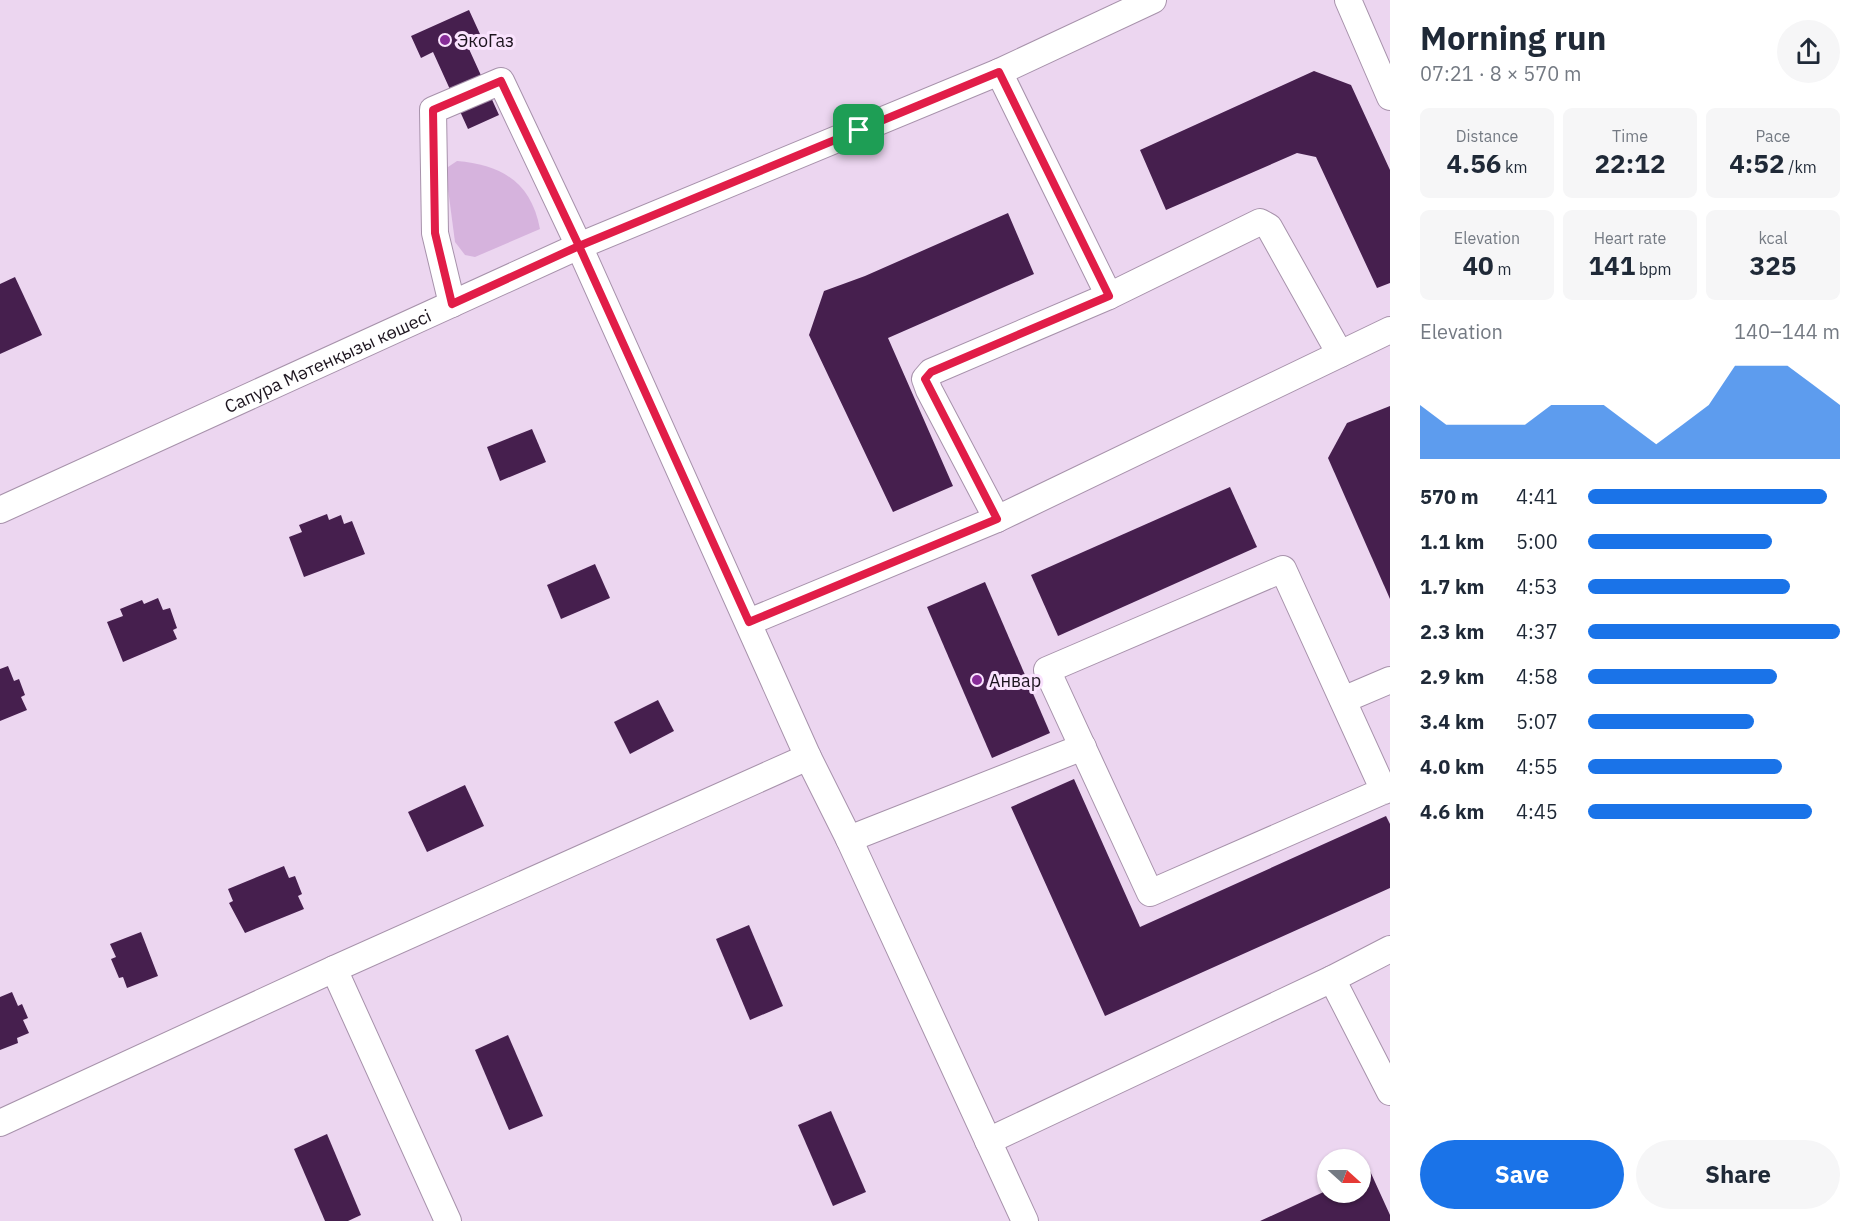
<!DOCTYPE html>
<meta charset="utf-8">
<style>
:root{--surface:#fff;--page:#f6f6f7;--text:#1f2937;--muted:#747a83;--accent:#1a73e8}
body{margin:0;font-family:"IBM Plex Sans",sans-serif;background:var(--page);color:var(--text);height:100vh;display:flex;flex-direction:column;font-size:22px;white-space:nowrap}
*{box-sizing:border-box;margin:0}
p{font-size:20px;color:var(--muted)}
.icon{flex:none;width:33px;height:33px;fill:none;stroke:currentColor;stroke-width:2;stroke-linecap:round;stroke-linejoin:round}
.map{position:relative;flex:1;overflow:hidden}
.panel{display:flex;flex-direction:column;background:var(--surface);width:480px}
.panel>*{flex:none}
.needle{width:39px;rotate:111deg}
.tools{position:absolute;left:1317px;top:1149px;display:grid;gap:12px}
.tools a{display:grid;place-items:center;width:54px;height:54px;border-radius:50%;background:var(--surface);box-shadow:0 2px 4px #0004;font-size:30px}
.pin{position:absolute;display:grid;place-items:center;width:51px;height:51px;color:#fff;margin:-26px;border-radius:12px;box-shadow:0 3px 9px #0006}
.round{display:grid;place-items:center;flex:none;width:63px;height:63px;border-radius:32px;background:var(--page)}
.head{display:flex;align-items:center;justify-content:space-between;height:102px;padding:0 30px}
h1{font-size:33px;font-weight:800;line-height:45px}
.metrics{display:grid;grid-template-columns:repeat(3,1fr);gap:9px;height:102px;padding:6px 30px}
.metrics div{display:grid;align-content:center;border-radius:9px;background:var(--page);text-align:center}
.metrics b{font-size:26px;font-weight:800}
.metrics small{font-size:16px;font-weight:400}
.metrics p{font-size:16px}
.chart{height:168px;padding:12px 30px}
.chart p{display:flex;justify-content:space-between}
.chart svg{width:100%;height:108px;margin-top:6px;fill:var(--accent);opacity:.7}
.primary-button{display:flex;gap:12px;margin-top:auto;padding:12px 30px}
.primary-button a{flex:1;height:69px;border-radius:36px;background:var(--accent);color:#fff;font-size:24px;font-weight:800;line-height:69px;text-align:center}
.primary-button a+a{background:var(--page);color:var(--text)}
ul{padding:0 30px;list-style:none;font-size:20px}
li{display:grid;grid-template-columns:96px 72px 1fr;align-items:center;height:45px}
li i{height:15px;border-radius:8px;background:var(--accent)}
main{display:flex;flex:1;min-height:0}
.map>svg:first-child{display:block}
.green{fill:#d6b3dd}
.building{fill:#461f4e}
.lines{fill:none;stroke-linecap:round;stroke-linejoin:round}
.minor-casing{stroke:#a792ab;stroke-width:28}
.minor{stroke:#fff;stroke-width:26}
.route-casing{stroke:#fff;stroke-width:12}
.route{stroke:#e11d48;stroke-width:8}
.poi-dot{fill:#872c98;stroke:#fae3fe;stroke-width:2}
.labels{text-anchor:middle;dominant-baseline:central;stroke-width:6;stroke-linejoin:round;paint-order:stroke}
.poi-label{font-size:18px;fill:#1d151f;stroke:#fae3fe;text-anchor:start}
.street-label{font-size:18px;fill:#1d151f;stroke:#fae3fe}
</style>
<main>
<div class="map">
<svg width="1390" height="1221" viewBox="0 0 1390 1221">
<rect width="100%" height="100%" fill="#ecd6f0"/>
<path class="green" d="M457 161C502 165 531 182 540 229L475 257 465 255 455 242 446 174 448 167Z"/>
<g class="building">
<path d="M469 10 480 34 464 38 499 115 468 129 433 52 421 58 411 36Z"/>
<path d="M1314 71 1351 85 1390 170V283L1377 288 1316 157 1297 153 1166 210 1140 150Z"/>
<path d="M1008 213 1034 274 888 338 953 486 893 512 809 335 824 291 865 276Z"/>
<path d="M15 277 42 335 0 354V284Z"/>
<path d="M1390 406V599L1328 458 1347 423Z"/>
<path d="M532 429 546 462 500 481 487 447Z"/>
<path d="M1230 487 1257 547 1058 636 1031 575Z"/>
<path d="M327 514 329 520 341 515 344 524 352 521 365 554 304 577 289 537 302 532 299 525Z"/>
<path d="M595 564 610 598 561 619 547 585Z"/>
<path d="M985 582 1050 733 992 758 927 607Z"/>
<path d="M158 598 163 610 170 608 177 628 173 630 177 639 123 662 107 622 123 616 120 609 142 600 144 604Z"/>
<path d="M8 666 14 681 19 679 25 695 21 697 27 710 0 721V669Z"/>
<path d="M658 700 674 731 630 754 614 722Z"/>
<path d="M1074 779 1140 927 1386 816 1390 824V888L1105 1016 1011 807Z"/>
<path d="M465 785 484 826 427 852 408 812Z"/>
<path d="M284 866 289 878 295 876 302 894 298 896 304 909 245 933 229 903 233 901 228 889Z"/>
<path d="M749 925 783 1006 750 1020 716 939Z"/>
<path d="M141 932 158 976 127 988 123 977 119 978 111 959 116 957 110 944Z"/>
<path d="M12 992 18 1006 22 1004 28 1018 23 1020 29 1033 17 1038 18 1043 0 1050V997Z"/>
<path d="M508 1035 543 1116 509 1130 475 1050Z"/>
<path d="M831 1111 866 1192 833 1206 798 1125Z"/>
<path d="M327 1134 361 1215 348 1221H325L294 1149Z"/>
<path d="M1370 1171 1390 1215V1221H1260L1328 1190V1192H1360V1175Z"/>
</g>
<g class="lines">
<defs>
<g id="minor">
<path d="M1348 0 1390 97"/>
<path d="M999 72 1109 296"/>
<path d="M452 304 435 233 433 110 501 81 579 246 808 757 849 839 1025 1221"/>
<path id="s1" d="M0 510 579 246 999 72 1153 0"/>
<path d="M997 519 929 390 925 379 931 372 1109 296 1260 222 1269 227 1340 354"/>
<path d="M749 622 997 519 1390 330"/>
<path d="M1343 700 1390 680"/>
<path d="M1384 791 1283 569 1047 670 1150 893 1390 788"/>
<path d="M849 839 1083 747"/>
<path d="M334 969 448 1221"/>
<path d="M1332 979 1390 1092"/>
<path d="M0 1123 334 969 808 757"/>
<path d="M988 1141 1332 979 1390 949"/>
</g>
</defs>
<use href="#minor" class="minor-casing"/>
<use href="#minor" class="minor"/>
</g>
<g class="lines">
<defs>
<path id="route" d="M859 130 579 246 452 304 435 233 433 110 501 81 579 246 749 622 997 519 925 379 931 372 1109 296 999 72 859 130"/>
</defs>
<use href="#route" class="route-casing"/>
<use href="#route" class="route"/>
</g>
<g class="poi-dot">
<circle cx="445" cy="40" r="6"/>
<circle cx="977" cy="680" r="6"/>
</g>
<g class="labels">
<g class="poi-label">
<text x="457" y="40">ЭкоГаз</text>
<text x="989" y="680">Анвар</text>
</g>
<g class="street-label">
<text stroke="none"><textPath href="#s1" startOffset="360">Сапура Мәтенқызы көшесі</textPath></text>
</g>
</g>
</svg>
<div class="tools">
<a><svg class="needle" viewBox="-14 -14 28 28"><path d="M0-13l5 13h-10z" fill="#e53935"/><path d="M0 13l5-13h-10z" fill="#747a83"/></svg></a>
</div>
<div class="pin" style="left:859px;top:130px;background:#1e9e55"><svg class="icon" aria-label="arrive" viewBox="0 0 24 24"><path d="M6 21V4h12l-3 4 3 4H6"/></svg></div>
</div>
<section class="panel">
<div class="head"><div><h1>Morning run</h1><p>07:21 · 8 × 570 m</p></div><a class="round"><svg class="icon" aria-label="share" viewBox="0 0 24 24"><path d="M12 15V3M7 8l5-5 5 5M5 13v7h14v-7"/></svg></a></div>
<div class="metrics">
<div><p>Distance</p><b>4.56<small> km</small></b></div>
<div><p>Time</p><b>22:12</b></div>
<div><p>Pace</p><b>4:52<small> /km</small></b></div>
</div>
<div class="metrics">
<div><p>Elevation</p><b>40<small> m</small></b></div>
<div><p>Heart rate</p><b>141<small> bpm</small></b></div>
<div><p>kcal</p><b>325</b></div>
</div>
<div class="chart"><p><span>Elevation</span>140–144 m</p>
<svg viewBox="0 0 160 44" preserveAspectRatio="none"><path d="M0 44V22L10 30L20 30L30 30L40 30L50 22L60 22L70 22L80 30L90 38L100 30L110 22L120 6L130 6L140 6L150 14L160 22V44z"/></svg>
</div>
<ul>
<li><b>570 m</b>4:41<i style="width:95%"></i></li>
<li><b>1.1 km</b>5:00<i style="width:73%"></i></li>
<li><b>1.7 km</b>4:53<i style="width:80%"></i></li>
<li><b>2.3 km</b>4:37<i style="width:100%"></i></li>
<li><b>2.9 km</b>4:58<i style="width:75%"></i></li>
<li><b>3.4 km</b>5:07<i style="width:66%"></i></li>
<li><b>4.0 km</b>4:55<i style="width:77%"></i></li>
<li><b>4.6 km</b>4:45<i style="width:89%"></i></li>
</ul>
<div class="primary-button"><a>Save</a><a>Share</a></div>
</section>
</main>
